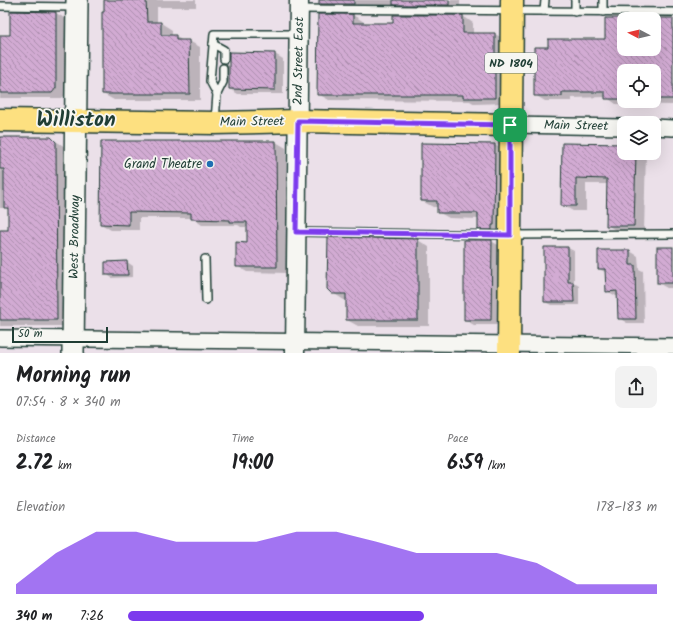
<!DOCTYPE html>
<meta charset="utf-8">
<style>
:root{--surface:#fff;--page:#f2f2f2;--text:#202124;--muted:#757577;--accent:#7c3aed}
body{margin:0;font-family:Kalam,sans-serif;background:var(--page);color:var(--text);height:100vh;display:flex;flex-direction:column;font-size:15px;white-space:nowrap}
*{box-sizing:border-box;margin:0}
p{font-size:13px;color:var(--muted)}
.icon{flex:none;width:22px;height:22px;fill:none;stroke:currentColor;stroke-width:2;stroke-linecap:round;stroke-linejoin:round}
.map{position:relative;height:353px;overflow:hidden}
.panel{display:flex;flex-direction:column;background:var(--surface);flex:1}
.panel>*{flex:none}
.needle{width:26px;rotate:277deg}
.controls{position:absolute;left:617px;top:12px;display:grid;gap:8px}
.controls a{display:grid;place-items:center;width:44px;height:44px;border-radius:8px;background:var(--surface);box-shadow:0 4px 16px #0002;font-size:20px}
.scale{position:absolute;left:12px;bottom:10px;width:96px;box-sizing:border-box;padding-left:4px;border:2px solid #1f3d34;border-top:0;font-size:11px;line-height:14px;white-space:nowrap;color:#1f3d34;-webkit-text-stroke:3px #f6f6f2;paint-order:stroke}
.pin{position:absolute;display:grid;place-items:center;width:34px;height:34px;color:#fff;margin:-17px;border-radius:8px;box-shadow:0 2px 6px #0006}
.round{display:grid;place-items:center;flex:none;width:42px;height:42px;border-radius:8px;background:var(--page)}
.headline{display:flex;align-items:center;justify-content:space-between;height:68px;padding:0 16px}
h1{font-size:22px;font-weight:600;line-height:30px}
.figures{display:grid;grid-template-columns:repeat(3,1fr);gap:6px;height:68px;padding:4px 16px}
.figures div{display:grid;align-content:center}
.figures b{font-size:20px;font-weight:600}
.figures small{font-size:11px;font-weight:400}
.figures p{font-size:11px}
.chart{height:112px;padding:8px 16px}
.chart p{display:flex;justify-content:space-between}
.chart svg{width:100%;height:72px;margin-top:4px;fill:var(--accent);opacity:.7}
ul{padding:0 16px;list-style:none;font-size:13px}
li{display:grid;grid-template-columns:64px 48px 1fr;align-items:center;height:30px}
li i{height:10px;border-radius:5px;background:var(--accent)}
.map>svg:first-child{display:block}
.shadow{fill:#0003;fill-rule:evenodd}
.building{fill:url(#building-back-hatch);stroke:#1f3d34}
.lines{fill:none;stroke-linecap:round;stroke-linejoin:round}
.service-casing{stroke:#1f3d34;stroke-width:10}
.minor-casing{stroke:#1f3d34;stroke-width:18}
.tertiary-casing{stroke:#1f3d34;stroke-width:21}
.secondary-casing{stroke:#1f3d34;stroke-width:24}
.primary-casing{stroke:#1f3d34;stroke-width:25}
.service{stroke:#f6f6f2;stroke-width:7}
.minor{stroke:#f6f6f2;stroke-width:15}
.tertiary{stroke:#f6f6f2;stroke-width:18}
.secondary{stroke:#f6f6f2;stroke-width:21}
.primary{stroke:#fde080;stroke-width:22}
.route-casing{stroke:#fff;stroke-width:8}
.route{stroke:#7c3aed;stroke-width:5}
.poi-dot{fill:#1f6fb2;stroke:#f6f6f2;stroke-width:1.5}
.labels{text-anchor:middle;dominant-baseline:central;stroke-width:3.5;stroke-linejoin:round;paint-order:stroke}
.shield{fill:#f6f6f2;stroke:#60746d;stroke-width:1}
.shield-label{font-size:12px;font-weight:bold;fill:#1f3d34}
.street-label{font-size:13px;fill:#1f3d34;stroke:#f6f6f2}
.poi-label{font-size:13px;fill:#1f3d34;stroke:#f6f6f2;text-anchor:end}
.town-label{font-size:21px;font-weight:bold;fill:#1f3d34;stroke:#f6f6f2}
</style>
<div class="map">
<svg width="673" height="353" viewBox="0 0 673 353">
<defs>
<pattern id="building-back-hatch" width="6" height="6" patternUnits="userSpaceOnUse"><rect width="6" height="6" fill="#d2abd3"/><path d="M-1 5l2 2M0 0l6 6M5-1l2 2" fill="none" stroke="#aa8cac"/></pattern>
</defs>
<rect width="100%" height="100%" fill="#ebe0e9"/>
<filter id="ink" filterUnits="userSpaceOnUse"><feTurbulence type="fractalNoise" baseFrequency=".025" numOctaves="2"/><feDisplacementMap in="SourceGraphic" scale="8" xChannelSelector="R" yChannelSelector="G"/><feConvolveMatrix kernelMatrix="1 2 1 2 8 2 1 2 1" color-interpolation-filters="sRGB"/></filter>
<g filter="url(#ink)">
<g class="shadow">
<path d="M104 0H196V7H157V23H161L172 30V36H175L183 41H189L200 47V100H114L103 94Z"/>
<path d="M320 0H460V11L331 10 320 4Z"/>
<path d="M11 12 56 13 66 19V94L62 98H0V36H11Z"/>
<path d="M319 15H353L364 22V24H394L463 16 473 23V34H495L506 40 505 103 475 104 470 101 329 100 318 94Z"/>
<path d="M606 19H650H624V49H654V19H673V105L616 104 606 97 572 98V101H545L535 95 549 48 606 40ZM624 71H654V101H624Z"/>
<path d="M275 54 283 59V94H238L230 89Z"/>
<path d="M0 138H51L62 145 67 149V326H0V231H9V210L6 208H0Z"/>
<path d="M276 142 286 148 287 273 247 272 237 266 248 244V227H241L238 225H202L192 218H139V230H111L101 224Z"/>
<path d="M563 144 624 145V153H646L644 231H617L607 225 608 184H586V211H573L562 205Z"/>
<path d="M494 145 506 151 502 236 490 235 479 229V219L449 218 438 212V207H433L422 201Z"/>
<path d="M329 238 418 240 429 247V326H358L347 320V300H344L333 293Z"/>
<path d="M491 241 500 246V325H474L465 320Z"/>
<path d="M568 248 574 251V283L579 286V305H551L545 302Z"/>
<path d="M673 248V288H667L658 283Z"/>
<path d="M630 251 638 256 639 269 643 271 644 323H627L619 318 618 296H616L607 291V273L599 269Z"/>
<path d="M127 262 133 266V277L112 278 106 274V263Z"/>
</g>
<g class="building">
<path d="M104 0H146L147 22H161V35H176V40H189L190 94H102V12H104Z"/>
<rect x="319" y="0" width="35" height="4"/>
<rect x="393" y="0" width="56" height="5"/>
<path d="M10 11 56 12V88L52 93H0V35H10Z"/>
<path d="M318 14H353V23H393V15H463V33H495V98H463V95H317Z"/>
<path d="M605 18H624V49H654V18H673V99H654V71H624V99H605V92H562V96H534V47H548V39H605Z"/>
<path d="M229 52 275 53V90L229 89Z"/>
<path d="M0 137H51L56 142 57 320H0V230H8V208H4V169H0Z"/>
<path d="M101 141H276L277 267H236V242L247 243V222H230V220L191 219V213L129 212V225L100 224Z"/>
<path d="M421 143 495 144 494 225H492V230H478V213H437V201H421Z"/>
<path d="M562 143 624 144V153H636L634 226H606L607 179 576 178V206H561Z"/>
<path d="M328 237 418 239V320H346V294H332L327 289Z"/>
<path d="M464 240H492L491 320H464Z"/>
<path d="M544 247H568V282H573L574 302H544Z"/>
<rect x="657" y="247" width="16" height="36"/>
<path d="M598 250H630V265H635L636 319H618L617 291 606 292 605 269H598Z"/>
<path d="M127 261 128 275H105V262Z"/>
</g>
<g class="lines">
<defs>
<g id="service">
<path d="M0 6 75 7"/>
<path d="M299 9 673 12"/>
<path d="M544 11 545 0"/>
<path d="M575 12V0"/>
<path d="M603 12V0"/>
<path d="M213 44 224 50V59"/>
<path d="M217 94 210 81 214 34H299"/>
<path d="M215 121 217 94 223 82V68"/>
<path d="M297 232 510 235 673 234"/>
<path d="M205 259 206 300"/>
</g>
<g id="minor">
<path d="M510 125 624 127"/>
<path d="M654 127 673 128"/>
<path d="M0 338 673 346"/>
</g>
<path id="tertiary" d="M295 353 299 0"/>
<path id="secondary" d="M73 353 77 0"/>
<g id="primary">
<path d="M0 120 215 123 298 121 510 125"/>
<path d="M509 353 512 0"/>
</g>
</defs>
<use href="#service" class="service-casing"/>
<use href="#minor" class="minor-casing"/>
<use href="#tertiary" class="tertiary-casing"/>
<use href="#secondary" class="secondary-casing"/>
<use href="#primary" class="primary-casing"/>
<use href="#service" class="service"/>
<use href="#minor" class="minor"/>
<use href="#tertiary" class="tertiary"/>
<use href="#secondary" class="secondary"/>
<use href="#primary" class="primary"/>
</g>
</g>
<g class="lines" filter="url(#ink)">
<defs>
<path id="route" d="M298 121 510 125V235L296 232Z"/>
</defs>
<use href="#route" class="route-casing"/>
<use href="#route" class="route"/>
</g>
<circle class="poi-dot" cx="210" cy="164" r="4"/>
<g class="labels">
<rect class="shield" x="485" y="53" width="52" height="20" rx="3"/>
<g class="shield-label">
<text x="511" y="63">ND 1804</text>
</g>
<g class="street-label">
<text transform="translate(299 61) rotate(-89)">2nd Street East</text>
<text transform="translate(252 122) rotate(-1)">Main Street</text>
<text transform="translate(576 126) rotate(1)">Main Street</text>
<text transform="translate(75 237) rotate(-89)">West Broadway</text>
</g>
<g class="poi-label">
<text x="202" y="164">Grand Theatre</text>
</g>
<g class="town-label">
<text x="76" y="120">Williston</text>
</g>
</g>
</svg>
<div class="controls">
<a><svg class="needle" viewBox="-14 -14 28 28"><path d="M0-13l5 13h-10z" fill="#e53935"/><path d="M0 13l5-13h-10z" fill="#757577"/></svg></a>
<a><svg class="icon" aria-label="locate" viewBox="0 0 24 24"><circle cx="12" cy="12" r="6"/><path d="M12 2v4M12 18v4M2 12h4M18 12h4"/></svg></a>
<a><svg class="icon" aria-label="layers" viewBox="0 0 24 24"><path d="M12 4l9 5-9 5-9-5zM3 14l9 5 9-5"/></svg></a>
</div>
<div class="scale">50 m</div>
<div class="pin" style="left:510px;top:125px;background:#1e9e55"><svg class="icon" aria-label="arrive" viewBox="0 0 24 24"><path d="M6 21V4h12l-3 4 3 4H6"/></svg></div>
</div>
<section class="panel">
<div class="headline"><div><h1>Morning run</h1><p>07:54 · 8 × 340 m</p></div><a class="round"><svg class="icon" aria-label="share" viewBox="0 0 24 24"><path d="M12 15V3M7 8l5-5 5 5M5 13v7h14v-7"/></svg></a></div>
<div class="figures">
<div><p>Distance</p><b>2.72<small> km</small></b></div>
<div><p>Time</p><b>19:00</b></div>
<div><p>Pace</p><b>6:59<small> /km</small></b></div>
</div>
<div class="chart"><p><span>Elevation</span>178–183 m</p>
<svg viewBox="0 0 160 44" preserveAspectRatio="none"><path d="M0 44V38L10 19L20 6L30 6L40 12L50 12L60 12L70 6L80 6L90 12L100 19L110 19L120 19L130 25L140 38L150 38L160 38V44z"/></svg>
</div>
<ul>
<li><b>340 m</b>7:26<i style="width:56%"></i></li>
</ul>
</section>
